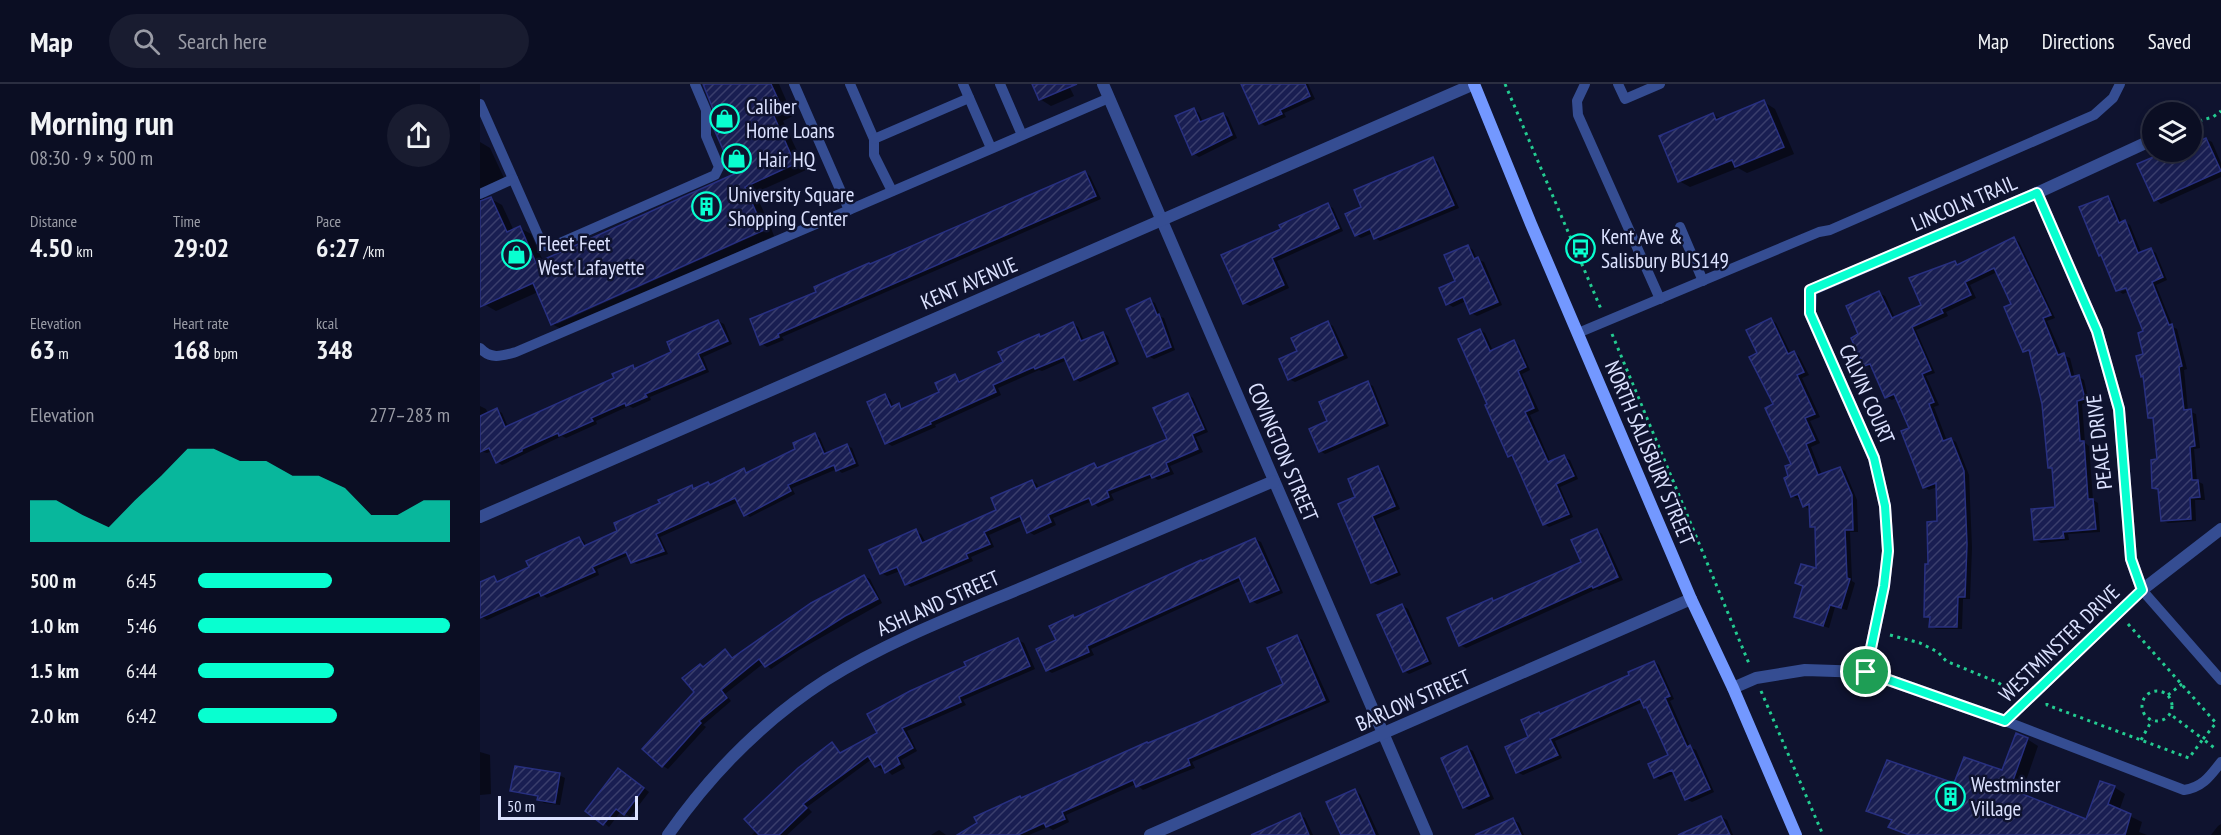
<!DOCTYPE html>
<meta charset="utf-8">
<style>
:root{--surface:#0b0e23;--page:#191c30;--text:#f1f3f6;--muted:#9a9ca6;--line:#2b2e41;--accent:#08ffd0}
body{margin:0;font-family:"PT Sans Narrow",sans-serif;background:var(--page);color:var(--text);height:100vh;display:flex;flex-direction:column;font-size:22px;white-space:nowrap}
*{box-sizing:border-box;margin:0}
p{font-size:20px;color:var(--muted)}
.icon{flex:none;width:33px;height:33px;fill:none;stroke:currentColor;stroke-width:2;stroke-linecap:round;stroke-linejoin:round}
.map{position:relative;flex:1;overflow:hidden}
.panel{display:flex;flex-direction:column;background:var(--surface);width:480px}
.panel>*{flex:none}
.buttons{position:absolute;left:1662px;top:18px;display:grid;gap:12px}
.buttons a{display:grid;place-items:center;width:60px;height:60px;border-radius:50%;background:var(--surface);box-shadow:0 3px 9px #0003,0 0 0 2px var(--line);font-size:30px}
.scale{position:absolute;left:18px;bottom:15px;width:140px;box-sizing:border-box;padding-left:6px;border:3px solid #dce2ff;border-top:0;font-size:16px;line-height:21px;white-space:nowrap;color:#dce2ff;-webkit-text-stroke:4px #0f132f;paint-order:stroke}
.pin{position:absolute;display:grid;place-items:center;width:51px;height:51px;color:#fff;margin:-26px;border:3px solid #fff;border-radius:50%;box-shadow:0 2px 6px #0007}
.round{display:grid;place-items:center;flex:none;width:63px;height:63px;border-radius:32px;background:var(--page)}
.headline{display:flex;align-items:center;justify-content:space-between;height:102px;padding:0 30px}
h1{font-size:33px;font-weight:800;line-height:45px}
.figures{display:grid;grid-template-columns:repeat(3,1fr);gap:9px;height:102px;padding:6px 30px}
.figures div{display:grid;align-content:center}
.figures b{font-size:26px;font-weight:800}
.figures small{font-size:16px;font-weight:400}
.figures p{font-size:16px}
.chart{height:168px;padding:12px 30px}
.chart p{display:flex;justify-content:space-between}
.chart svg{width:100%;height:108px;margin-top:6px;fill:var(--accent);opacity:.7}
ul{padding:0 30px;list-style:none;font-size:20px}
li{display:grid;grid-template-columns:96px 72px 1fr;align-items:center;height:45px}
li i{height:15px;border-radius:8px;background:var(--accent)}
header{display:flex;align-items:center;gap:36px;box-sizing:border-box;height:84px;padding:0 30px;background:var(--surface);border-bottom:2px solid var(--line)}
header strong{font-size:28px}
nav{display:flex;gap:33px;margin-inline-start:auto;font-size:21px}
.search{width:420px;height:54px;background:var(--page);display:flex;align-items:center;gap:15px;box-sizing:border-box;padding:0 21px;border-radius:33px;color:var(--muted);font-size:22px}
main{display:flex;flex:1;min-height:0}
.map>svg:first-child{display:block}
.shadow{fill:#0007}
.building{fill:url(#building-hatch);stroke:#283080;stroke-width:1.5}
.lines{fill:none;stroke-linecap:round;stroke-linejoin:round}
.path{stroke:#23cc91;stroke-width:3;stroke-dasharray:3 4.5;stroke-linecap:butt}
.lane{stroke:#354d92;stroke-width:10}
.street{stroke:#354d92;stroke-width:12}
.secondary{stroke:#7398ff;stroke-width:12}
.route-casing{stroke:#fff;stroke-width:12}
.route{stroke:#08ffd0;stroke-width:8}
.labels{text-anchor:middle;dominant-baseline:central;stroke-width:5;stroke-linejoin:round;paint-order:stroke}
.poi-label{font-size:21px;fill:#dce2ff;stroke:#0f132f;text-anchor:start}
.street-label{font-size:21px;fill:#dce2ff;stroke:#0f132f}
</style>
<header>
<strong>Map</strong>
<div class="search"><svg class="icon" aria-label="search" viewBox="0 0 24 24"><circle cx="10" cy="10" r="6"/><path d="M15 15l6 6"/></svg>Search here</div>
<nav><a>Map</a><a>Directions</a><a>Saved</a></nav>
</header>
<main>
<section class="panel">
<div class="headline"><div><h1>Morning run</h1><p>08:30 · 9 × 500 m</p></div><a class="round"><svg class="icon" aria-label="share" viewBox="0 0 24 24"><path d="M12 15V3M7 8l5-5 5 5M5 13v7h14v-7"/></svg></a></div>
<div class="figures">
<div><p>Distance</p><b>4.50<small> km</small></b></div>
<div><p>Time</p><b>29:02</b></div>
<div><p>Pace</p><b>6:27<small> /km</small></b></div>
</div>
<div class="figures">
<div><p>Elevation</p><b>63<small> m</small></b></div>
<div><p>Heart rate</p><b>168<small> bpm</small></b></div>
<div><p>kcal</p><b>348</b></div>
</div>
<div class="chart"><p><span>Elevation</span>277–283 m</p>
<svg viewBox="0 0 160 44" preserveAspectRatio="none"><path d="M0 44V27L10 27L20 33L30 38L40 27L50 17L60 6L70 6L80 11L90 11L100 17L110 17L120 22L130 33L140 33L150 27L160 27V44z"/></svg>
</div>
<ul>
<li><b>500 m</b>6:45<i style="width:53%"></i></li>
<li><b>1.0 km</b>5:46<i style="width:100%"></i></li>
<li><b>1.5 km</b>6:44<i style="width:54%"></i></li>
<li><b>2.0 km</b>6:42<i style="width:55%"></i></li>
</ul>
</section>
<div class="map">
<svg width="1741" height="751" viewBox="0 0 1741 751">
<defs>
<pattern id="building-hatch" width="6" height="6" patternUnits="userSpaceOnUse" patternTransform="scale(1.5)"><rect width="6" height="6" fill="#191e52"/><path d="M-1 1l2-2M0 6l6-6M5 7l2-2" fill="none" stroke="#3a3e6c"/></pattern>
</defs>
<rect width="100%" height="100%" fill="#0f132f"/>
<g class="shadow">
<path d="M225 0H299L313 32 303 37 326 86 275 109 290 141 77 236V240L291 144 294 152 83 246 72 240 58 208 16 227 4 220 0 211V58L10 64 24 94 5 111 4 117 11 115 22 121 34 147 40 144 51 150 63 177 256 90 241 41Z"/>
<path d="M554 0H588L594 12 571 22 560 15Z"/>
<path d="M773 0H828L835 15 804 29 806 33 785 42 780 39Z"/>
<path d="M1284 18 1295 25 1314 70 1267 89 1258 84 1210 103 1199 97 1233 31 1242 35Z"/>
<path d="M714 25 719 29 723 38 743 30 748 33 757 54 719 73 714 70Z"/>
<path d="M1726 55 1732 58 1741 79V93L1681 120 1676 116 1659 81 1688 68H1712V62Z"/>
<path d="M953 75 958 78 979 124 900 157 895 154 893 149 881 154 876 151 883 123Z"/>
<path d="M605 88 610 92 621 115 302 253 304 256 287 263 282 260 391 181Z"/>
<path d="M1627 114 1633 117 1642 139 1645 138 1650 141 1662 170 1671 166 1676 169 1687 196 1676 201 1693 243 1697 245 1707 285 1704 286 1708 327 1716 330 1720 364 1714 365 1717 397 1723 400 1725 416H1715L1716 437 1688 439 1682 436 1680 407 1674 403 1679 377 1674 336 1669 333 1665 293 1662 292 1665 248 1649 207 1643 210 1640 208 1653 203 1637 206 1624 173 1620 171Z"/>
<path d="M847 121 853 124 863 147 797 177 809 204 770 222 764 219 803 145Z"/>
<path d="M1534 155 1539 158 1575 234 1567 237 1582 271 1590 274 1595 294 1599 293 1604 296 1609 318 1602 320 1605 359 1609 362 1613 416 1618 419 1620 448 1588 450 1589 456 1561 459 1555 456 1577 424 1573 385 1570 383 1564 320 1551 270 1545 267 1533 221 1517 188 1490 201 1496 214 1466 228 1468 232 1436 246 1455 289 1446 292 1459 321 1454 323 1467 357 1471 355 1476 358 1489 391 1492 464 1490 515H1483L1482 545H1456L1451 542V535L1446 532 1450 482 1459 438 1457 403 1449 406 1444 403 1431 345 1417 313 1412 316 1406 313 1393 283 1391 284 1385 281 1380 251 1399 209 1405 212 1415 234 1443 222 1475 178 1480 181Z"/>
<path d="M988 162 993 166 997 175 1004 178 1022 221 997 232 991 229 986 217 973 223 968 220 977 198Z"/>
<path d="M670 216 675 219 681 233 684 234 695 266 674 275 668 272Z"/>
<path d="M1291 236 1296 239 1311 270 1314 268 1319 272 1329 291 1322 294 1340 333 1330 337 1340 359 1331 363 1342 391 1360 384 1365 387 1377 416 1378 448H1370L1372 497 1375 499 1367 526 1355 523 1349 544 1316 533 1325 503 1316 499 1338 487 1337 446 1332 443 1329 425 1324 422 1321 414 1318 415 1312 412 1313 381 1279 269Z"/>
<path d="M238 237 244 240 252 260 223 273 229 288 170 313 171 316 153 324 149 322 116 337 117 340 86 354 82 352 22 381 17 378 12 367 7 369 0 367V322L6 325 8 330 17 326 22 329 28 343 136 294 153 282 157 285 193 269Z"/>
<path d="M848 239 853 242 868 274 815 298 809 295 819 268Z"/>
<path d="M593 240 598 243 604 257 623 249 628 252 639 280 600 298 595 295 587 276 562 287 559 286 518 304 521 311 455 341 456 343 412 362 407 359 405 312 410 315 414 323 419 321 425 325 461 309 475 292 482 298 525 279 559 252 562 254Z"/>
<path d="M1000 246 1005 249 1013 267 1034 258 1039 261 1050 286 1042 290 1059 327 1050 331 1071 379 1084 373 1090 376 1098 395 1080 403 1093 433 1069 443 1064 440 1035 376 1029 372 1009 321Z"/>
<path d="M887 299 893 302 909 342 845 370 840 367 849 338Z"/>
<path d="M708 311 713 314 728 348 716 353 723 368 690 382 694 390 678 396 673 393 631 410 634 416 618 423 612 417 573 434 576 441 554 451 549 448 543 436 509 451 514 463 491 473 493 477 431 503 426 500 420 487 407 492 401 489 436 447 441 450 446 459 518 427 552 397 557 400 559 405 614 380 621 384 689 356Z"/>
<path d="M335 351 340 354 347 370 367 362 372 364 379 382 362 389 357 385 312 404 315 410 270 433 265 430 258 418 180 453 188 470 157 480 152 478 149 471 117 485 119 491 67 514 62 511 7 536 2 533 0 529V499L13 494 20 499 50 484 99 454 104 457 107 463 139 448 182 420 212 403 216 405 228 400 231 402 263 386 269 389 317 365Z"/>
<path d="M898 384 903 387 920 425 896 435 921 491 898 501 892 498 877 414Z"/>
<path d="M1117 446 1122 450 1143 496 1119 506 1117 505 986 564 980 561 1012 516 1015 518 1103 478Z"/>
<path d="M775 455 781 458 803 509 777 520 772 517 762 496 611 565 614 571 572 589 567 586 593 533 596 535Z"/>
<path d="M384 492 390 495 402 519 319 566 291 585 284 579 245 610 251 617 223 641 226 643 188 685 183 682 224 584 245 567 254 574Z"/>
<path d="M922 521 928 525 952 580 929 590 924 587Z"/>
<path d="M817 553 822 556 850 618 712 678 715 684 697 691 663 706 656 700 586 731 589 738 573 746 568 743 549 751H480L543 715 805 601Z"/>
<path d="M538 556 544 559 555 585 483 616 486 621 427 647 437 667 421 676 425 684 412 691 404 683 401 685 396 682 392 675 327 723 332 728 307 751H272L352 660 362 670 399 650 488 583Z"/>
<path d="M1174 578 1179 581 1194 615 1190 617 1210 663 1216 666 1234 708 1212 718 1206 715 1195 689 1180 696 1175 693 1190 672 1169 626 1165 623 1163 618 1075 657 1082 674 1043 691 1037 688 1059 629 1062 631 1151 591Z"/>
<path d="M1547 655 1558 662 1541 711 1607 737 1634 703 1645 710 1639 727 1662 738 1659 748 1667 751H1427L1410 743 1413 737 1388 726 1523 688Z"/>
<path d="M987 664 993 667 1014 715 989 726 984 723Z"/>
<path d="M0 668 10 671 11 710 0 711Z"/>
<path d="M144 689 169 708 150 733 141 727 129 743 124 739Z"/>
<path d="M79 691 85 694 80 721 64 719 59 716 60 713 37 709 32 706Z"/>
<path d="M875 707 880 710 899 751H862Z"/>
<path d="M820 731 825 734 833 751H776Z"/>
<path d="M1241 733 1247 736 1253 751H1201Z"/>
<path d="M1033 736 1039 739 1044 751H1005Z"/>
<path d="M1741 740V751H1731L1738 742Z"/>
<path d="M459 746 466 751H451Z"/>
</g>
<g class="building">
<path d="M223 0H291L303 26 293 30 315 80 265 103 284 146 71 241 53 199 0 223V117L11 113 27 148 40 142 56 179 254 90 234 45V42L239 40Z"/>
<path d="M552 0H597L559 16Z"/>
<path d="M761 0H825L830 12 800 26 802 30 779 40Z"/>
<path d="M1284 16 1304 63 1255 83 1252 76 1198 98 1179 52 1233 29 1236 36Z"/>
<path d="M714 24 720 38 743 29 752 51 712 71 695 32Z"/>
<path d="M1726 54 1741 87 1674 117 1657 80 1685 68H1712V60Z"/>
<path d="M953 73 974 121 894 155 890 145 875 152 865 130 881 123 874 106Z"/>
<path d="M605 87 616 112 298 250 299 253 280 261 270 235 336 208 334 203 389 179 390 180Z"/>
<path d="M1628 112 1639 139 1645 136 1658 169 1671 164 1683 193 1672 198 1689 241 1692 240 1702 282 1699 283 1704 326 1711 325 1715 362 1710 363 1712 396H1718L1720 413 1710 414 1711 435 1681 437 1678 405 1672 404 1671 376 1677 375 1673 334H1668L1663 292 1661 293 1656 272 1663 270 1658 249 1663 247 1646 204 1636 207 1621 171 1619 172 1599 123Z"/>
<path d="M848 119 859 144 792 174 804 201 763 220 741 171 801 145 799 141Z"/>
<path d="M1534 153 1571 231 1563 234 1578 271 1584 269 1591 293 1599 291 1605 315 1597 317 1600 357H1604L1608 415H1613L1616 445 1583 448 1584 454 1554 456 1551 425 1575 423 1572 384H1568L1562 320 1549 266 1543 268 1524 223 1531 220 1514 184 1485 198 1491 211 1461 225 1463 229 1432 243 1451 286 1442 290 1454 318 1449 320 1463 357 1471 354 1484 387 1487 460 1485 513H1478L1477 543H1449L1450 533H1444L1445 480H1448L1447 438 1457 437 1456 399 1443 404 1421 347 1429 344 1414 310 1405 314 1390 280 1384 282 1371 254 1378 250 1366 222 1399 207 1412 234 1441 221 1429 194 1475 177 1477 181Z"/>
<path d="M988 161 994 175 998 173 1018 218 990 230 983 213 966 221 959 204 975 197 964 171Z"/>
<path d="M670 214 677 231 679 230 691 263 667 273 646 225Z"/>
<path d="M1291 234 1308 270 1314 267 1324 288 1317 291 1335 330 1325 334 1335 356 1326 360 1338 391 1360 383 1372 411 1373 446H1365L1367 494 1370 495 1361 524 1350 521 1343 542 1314 533 1323 502 1315 499 1321 480 1336 484 1335 443H1330L1329 420 1323 423 1318 410 1311 413 1304 394 1308 392 1305 382 1311 380 1285 324 1293 320 1269 273 1277 269 1266 246Z"/>
<path d="M238 236 248 257 218 270 225 285 165 310 167 313 146 322 145 319 111 334 113 337 79 352 78 349 42 365V367L16 379 9 364 0 368V332L17 324 25 343 134 294 132 290 153 281 154 285 191 268 187 258Z"/>
<path d="M848 237 863 271 808 296 799 275 817 267 811 254Z"/>
<path d="M593 238 601 257 623 248 635 277 594 296 584 273 555 285 554 283 513 301 516 308 450 338 451 340 405 360 387 318 405 310 411 323 419 319 421 325 459 308 455 299 475 290 479 298 523 278 518 268 559 250 560 253Z"/>
<path d="M1000 245 1010 267 1034 256 1046 283 1038 287 1054 324 1045 328 1068 378 1084 371 1094 392 1076 400 1089 430 1063 441 1032 371 1028 373 1005 321 1007 320 978 255Z"/>
<path d="M888 297 905 339 839 368 829 345 847 337 839 318Z"/>
<path d="M708 309 724 345 712 350 718 365 686 379 689 387 672 394 670 390 627 407 629 413 612 421 609 414 568 431 571 438 547 449 540 432 504 448 510 460 486 470 488 474 425 501 417 483 400 490 389 466 436 445 442 459 516 426 511 414 552 396 556 405 614 379 617 384 687 355 673 324Z"/>
<path d="M335 349 344 370 367 360 375 379 356 387 354 381 308 401 311 407 264 432 255 414 176 450 184 467 151 479 146 468 112 483 115 488 61 512 59 508 0 534V498L14 492 17 498 49 483 46 477 99 453 104 462 137 447 134 439 180 419 178 416 212 401 213 405 228 398 230 401 264 384 266 389 315 365 313 359Z"/>
<path d="M898 382 915 422 892 432 917 488 891 499 858 420 875 413 868 395Z"/>
<path d="M1117 445 1138 493 1113 504 1112 502 979 562 967 534 1012 514 1013 517 1101 478 1091 456Z"/>
<path d="M775 454 799 506 770 518 759 493 607 562 609 568 566 587 556 565 576 556 569 542 593 531 594 534 721 476 722 477Z"/>
<path d="M384 491 398 515 365 532 285 583 279 575 241 606 247 614 219 637 221 639 182 683 162 665 214 608 202 594 220 580 223 583 245 565 252 574 331 519Z"/>
<path d="M922 520 948 577 923 588 897 531Z"/>
<path d="M817 551 845 616 708 675 710 681 691 689 656 703 653 696 582 728 585 735 566 743 564 739 538 751H477L497 739 494 733 540 712 541 714 667 658 668 659 719 638 803 600 787 564Z"/>
<path d="M538 554 550 582 479 613 481 618 422 644 433 664 417 673 420 680 405 689 401 680 395 683 388 672 323 720 327 724 299 751H279L264 735 318 684 352 658 360 669 397 649 387 630 430 607 486 582 484 578Z"/>
<path d="M1174 577 1190 612 1185 614 1207 663 1210 661 1230 705 1205 716 1192 686 1174 694 1168 680 1188 671 1166 623 1164 624 1160 615 1070 655 1078 671 1036 689 1025 663 1048 653 1041 636 1059 628 1060 630 1149 591 1148 588Z"/>
<path d="M1536 649 1548 654 1530 705 1606 735 1620 697 1635 702 1628 720 1651 730 1645 751H1429L1408 743 1412 736 1386 727 1407 676 1474 699 1484 673 1522 686Z"/>
<path d="M987 662 1009 712 983 724 961 674Z"/>
<path d="M35 682 80 689 75 719 57 716 58 712 30 707Z"/>
<path d="M138 684 164 704 144 731 136 725 123 741 105 727Z"/>
<path d="M875 705 895 751H861L846 718Z"/>
<path d="M820 729 829 751H771Z"/>
<path d="M1241 732 1250 751H1198Z"/>
<path d="M1033 734 1041 751H995Z"/>
</g>
<g class="lines">
<g class="path">
<path d="M1025 0 1121 225"/>
<path d="M1712 39 1733 33 1741 27"/>
<path d="M1132 250 1270 582"/>
<path d="M1648 540 1736 639 1723 655 1690 630"/>
<path d="M1410 551 1440 559 1458 568 1466 577 1517 598 1533 608"/>
<path d="M1281 607 1343 751"/>
<circle cx="1677" cy="622" r="15"/>
<path d="M1688 611 1702 600"/>
<path d="M1567 619V621L1709 674 1723 655 1737 666"/>
<path d="M1661 656 1672 636"/>
</g>
<g class="lane">
<path d="M370 0 394 55V71L412 107"/>
<path d="M483 0 511 64"/>
<path d="M520 0 542 51"/>
<path d="M1105 0 1097 17 1098 31 1180 215"/>
<path d="M1138 0 1145 15 1180 0"/>
<path d="M0 20 61 158 65 162H73L235 91 239 83 226 52V26L215 0"/>
<path d="M394 55 489 14"/>
<path d="M0 110 33 95"/>
<path d="M369 126 629 14"/>
<path d="M1200 143 1223 197"/>
<path d="M1098 249 1339 148 1350 146 1614 31 1633 14 1640 0"/>
<path d="M0 264C11 276 22 272 36 268L369 126 314 0"/>
<path d="M1662 506 1741 596"/>
<path d="M1525 637 1704 706C1723 703 1730 692 1741 678"/>
</g>
<g class="street">
<path d="M623 0 947 751"/>
<path d="M1557 109 1617 247 1639 325 1651 475 1662 506"/>
<path d="M0 433 994 0"/>
<path d="M1386 588 1404 502 1408 467 1405 422 1394 374 1330 229 1331 206 1557 109 1672 56"/>
<path d="M1253 604 1276 594 1325 586 1386 588 1525 637 1662 506 1741 445"/>
<path d="M188 751C230 691 284 636 346 596 410 556 482 529 551 500 632 465 713 432 794 397"/>
<path d="M670 751 1211 515"/>
</g>
<path class="secondary" d="M994 0 1051 140 1211 515 1253 604 1316 751"/>
</g>
<g class="lines">
<defs>
<path id="route" d="M1557 109 1617 247 1639 325 1651 475 1662 506 1525 637 1386 588 1404 502 1408 467 1405 422 1394 374 1330 229V206Z"/>
</defs>
<use href="#route" class="route-casing"/>
<use href="#route" class="route"/>
</g>
<defs>
<symbol id="shop-ring" viewBox="-11 -11 22 22"><circle r="9.5" fill="#0f132f" stroke="#08ffd0" stroke-width="1.5"/><path d="M-5-2.5h2.3a2.7 3.5 0 0 1 5.4 0H5L5.5 6h-11ZM-1.5-2.5h3a1.5 2.3 0 0 0-3 0Z" fill="#08ffd0"/></symbol>
<symbol id="building-ring" viewBox="-11 -11 22 22"><circle r="9.5" fill="#0f132f" stroke="#08ffd0" stroke-width="1.5"/><path d="M-4-6H4V6H1V3H-1V6H-4ZM-2.5-4.3h1.7v1.8h-1.7ZM.8-4.3h1.7v1.8H.8ZM-2.5-1h1.7V.8h-1.7ZM.8-1h1.7V.8H.8Z" fill="#08ffd0"/></symbol>
<symbol id="bus-ring" viewBox="-11 -11 22 22"><circle r="9.5" fill="#0f132f" stroke="#08ffd0" stroke-width="1.5"/><path d="M-5-6H5V4H4V6H2V4H-2V6H-4V4H-5ZM-3.5-4V0h7V-4ZM-3.5 1.2v1.5H-2V1.2ZM2 1.2v1.5H3.5V1.2Z" fill="#08ffd0"/></symbol>
</defs>
<g fill-rule="evenodd">
<use href="#shop-ring" x="228" y="18" width="33" height="33"/>
<use href="#shop-ring" x="240" y="58" width="33" height="33"/>
<use href="#building-ring" x="210" y="106" width="33" height="33"/>
<use href="#bus-ring" x="1084" y="148" width="33" height="33"/>
<use href="#shop-ring" x="20" y="154" width="33" height="33"/>
<use href="#building-ring" x="1454" y="696" width="33" height="33"/>
</g>
<g class="labels">
<g class="poi-label">
<text x="266" y="22">Caliber<tspan x="266" dy="24">Home Loans</tspan></text>
<text x="278" y="75">Hair HQ</text>
<text x="248" y="110">University Square<tspan x="248" dy="24">Shopping Center</tspan></text>
<text x="1121" y="152">Kent Ave &amp;<tspan x="1121" dy="24">Salisbury BUS149</tspan></text>
<text x="58" y="159">Fleet Feet<tspan x="58" dy="24">West Lafayette</tspan></text>
<text x="1491" y="700">Westminster<tspan x="1491" dy="24">Village</tspan></text>
</g>
<g class="street-label">
<text transform="translate(1484 119) rotate(-23)">LINCOLN TRAIL</text>
<text transform="translate(489 199) rotate(-23)">KENT AVENUE</text>
<text transform="translate(1387 310) rotate(66)">CALVIN COURT</text>
<text transform="translate(1619 358) rotate(-97)">PEACE DRIVE</text>
<text transform="translate(803 368) rotate(67)">COVINGTON STREET</text>
<text transform="translate(1170 369) rotate(67)">NORTH SALISBURY STREET</text>
<text transform="translate(458 519) rotate(-24)">ASHLAND STREET</text>
<text transform="translate(1579 559) rotate(-44)">WESTMINSTER DRIVE</text>
<text transform="translate(933 616) rotate(-24)">BARLOW STREET</text>
</g>
</g>
</svg>
<div class="buttons">
<a><svg class="icon" aria-label="layers" viewBox="0 0 24 24"><path d="M12 4l9 5-9 5-9-5zM3 14l9 5 9-5"/></svg></a>
</div>
<div class="scale">50 m</div>
<div class="pin" style="left:1386px;top:588px;background:#1e9e55"><svg class="icon" aria-label="arrive" viewBox="0 0 24 24"><path d="M6 21V4h12l-3 4 3 4H6"/></svg></div>
</div>
</main>
